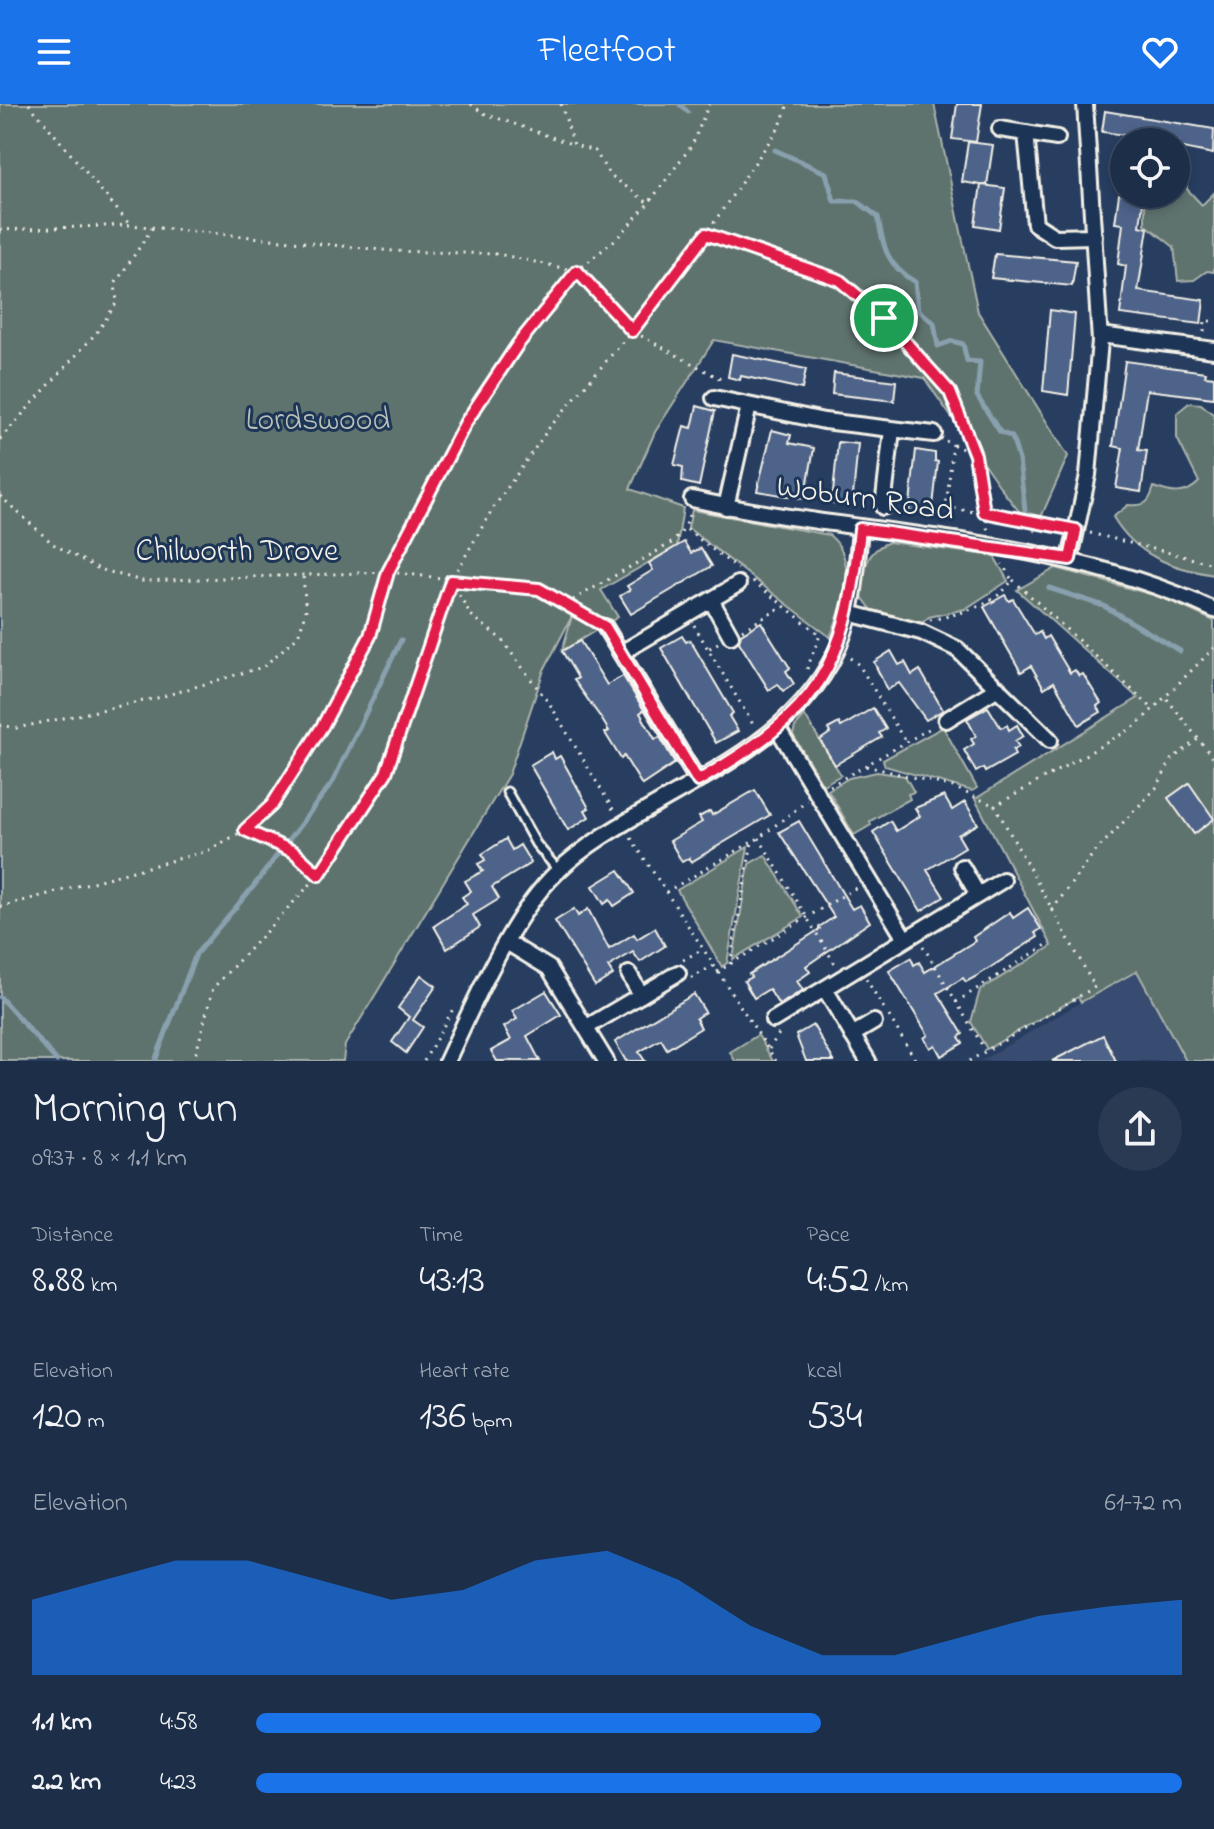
<!DOCTYPE html>
<meta charset="utf-8">
<style>
:root{--surface:#1d2e49;--page:#2a3a53;--text:#f1f3f6;--muted:#a0a8b4;--line:#3b4a61;--accent:#1a73e8}
body{margin:0;font-family:"Indie Flower",sans-serif;background:var(--page);color:var(--text);height:100vh;display:flex;flex-direction:column;font-size:30px;white-space:nowrap}
*{box-sizing:border-box;margin:0}
p{font-size:26px;color:var(--muted)}
.icon{flex:none;width:44px;height:44px;fill:none;stroke:currentColor;stroke-width:2;stroke-linecap:round;stroke-linejoin:round}
.map{position:relative;height:957px;overflow:hidden}
.sheet{display:flex;flex-direction:column;background:var(--surface);flex:1}
.sheet>*{flex:none}
.controls{position:absolute;left:1110px;top:24px;display:grid;gap:16px}
.controls a{display:grid;place-items:center;width:80px;height:80px;border-radius:50%;background:var(--surface);box-shadow:0 4px 12px #0003,0 0 0 2px var(--line);font-size:40px}
.pin{position:absolute;display:grid;place-items:center;width:68px;height:68px;color:#fff;margin:-34px;border:4px solid #fff;border-radius:50%;box-shadow:0 2px 8px #0007}
.round{display:grid;place-items:center;flex:none;width:84px;height:84px;border-radius:42px;background:var(--page)}
.head{display:flex;align-items:center;justify-content:space-between;height:136px;padding:0 32px}
h1{font-size:44px;font-weight:600;line-height:60px}
.stats{display:grid;grid-template-columns:repeat(3,1fr);gap:12px;height:136px;padding:8px 32px}
.stats div{display:grid;align-content:center}
.stats b{font-size:40px;font-weight:600}
.stats small{font-size:22px;font-weight:400}
.stats p{font-size:22px}
.chart{height:224px;padding:16px 32px}
.chart p{display:flex;justify-content:space-between}
.chart svg{width:100%;height:144px;margin-top:8px;fill:var(--accent);opacity:.7}
ul{padding:0 32px;list-style:none;font-size:26px}
li{display:grid;grid-template-columns:128px 96px 1fr;align-items:center;height:60px}
li i{height:20px;border-radius:10px;background:var(--accent)}
header{display:flex;justify-content:space-between;align-items:center;height:104px;padding:0 32px;background:var(--accent);color:#fff;font-size:36px;font-weight:600}
.map>svg:first-child{display:block}
.built{fill:#374c6f}
.green{fill:#5f736e;stroke:#aab2ab;stroke-width:2}
.lines{fill:none;stroke-linecap:round;stroke-linejoin:round}
.stream{stroke:#89a0ae;stroke-width:5}
.building{fill:#4e6389;stroke:#f4f1e8;stroke-width:2}
.service-casing{stroke:#f4f1e8;stroke-width:13}
.minor-casing{stroke:#f4f1e8;stroke-width:20}
.path{stroke:#f4f1e8;stroke-width:3;stroke-dasharray:2 6;stroke-linecap:butt}
.service{stroke:#1d3557;stroke-width:7}
.minor{stroke:#1d3557;stroke-width:14}
.route-casing{stroke:#fff;stroke-width:16}
.route{stroke:#e11d48;stroke-width:10}
.labels{text-anchor:middle;dominant-baseline:central;stroke-width:6;stroke-linejoin:round;paint-order:stroke}
.park-label{font-size:32px;fill:#b8bfb7;stroke:#1d3557}
.street-label{font-size:32px;fill:#f4f1e8;stroke:#1d3557}
</style>
<header><svg class="icon" aria-label="menu" viewBox="0 0 24 24"><path d="M4 6h16M4 12h16M4 18h16"/></svg>Fleetfoot<svg class="icon" aria-label="heart" viewBox="0 0 24 24"><path d="M12 20l-8-8c-3-5 5-10 8-4 3-6 11-1 8 4z"/></svg></header>
<div class="map">
<svg width="1214" height="957" viewBox="0 0 1214 957">
<rect width="100%" height="100%" fill="#273e61"/>
<filter id="ink" filterUnits="userSpaceOnUse"><feTurbulence type="fractalNoise" baseFrequency=".0125" numOctaves="2"/><feDisplacementMap in="SourceGraphic" scale="16" xChannelSelector="R" yChannelSelector="G"/><feConvolveMatrix kernelMatrix="1 2 1 2 8 2 1 2 1" color-interpolation-filters="sRGB"/></filter>
<g filter="url(#ink)">
<path class="built" d="M1138 866 1186 957H981L1081 898Z"/>
<g class="green">
<path d="M0 0H934L978 208 1068 352 1035 427 1005 390 924 274 714 236 655 328 630 385 683 404 677 442 601 486 618 513 562 547 572 512 544 566 509 670 345 941 343 957H0Z"/>
<path d="M1176 63 1187 72V85L1202 101 1214 89V168L1207 167 1194 176 1178 177 1174 143 1145 120V90H1176Z"/>
<path d="M1189 299 1201 300 1214 311V471C1172 464 1136 452 1113 413L1128 401C1145 402 1149 400 1154 383 1171 390 1186 392 1199 378L1177 334V309Z"/>
<path d="M692 406 829 431C859 454 843 503 830 533L688 424Z"/>
<path d="M889 438 994 452 1008 477 965 505 929 513 922 519 872 506 862 493C864 469 863 448 889 438Z"/>
<path d="M1056 464 1164 494 1214 517V957H1186L1137 867 1081 898 1078 893 987 945 971 918 980 886 1052 842 975 695 1138 594 1017 486Z"/>
<path d="M805 612 841 671 823 681 793 631 795 623Z"/>
<path d="M943 623 977 684 972 687 885 662 883 656Z"/>
<path d="M877 668 905 672 914 688 908 690 910 695 870 717 871 721 854 731 828 686 849 674Z"/>
<path d="M748 743 727 859 722 863 677 786Z"/>
<path d="M765 751 803 813 733 855 749 760Z"/>
<path d="M758 931 773 957H735L730 948Z"/>
</g>
<g class="lines">
<g class="stream">
<path d="M679 0 688 8"/>
<path d="M775 46 826 69 834 97H857L878 113C883 143 887 162 915 178L918 206 934 219 938 242 952 237 963 240 967 257 980 258 977 292 1000 328 1012 333 1019 356 1025 406"/>
<path d="M1049 484 1104 502 1180 547"/>
<path d="M0 893 57 957"/>
<path d="M155 957 196 850 253 783 332 679 401 536"/>
</g>
</g>
<g class="building">
<path d="M957 0H982L976 38 952 35Z"/>
<path d="M1105 7 1214 25 1213 50 1178 43 1179 38 1102 28Z"/>
<path d="M968 38 993 41 987 81H982L1005 84 999 125 975 121 981 81 962 78Z"/>
<path d="M1119 90H1144L1140 122 1148 124 1138 187 1204 196 1201 220 1120 210 1126 162 1118 160 1123 120 1115 119Z"/>
<path d="M995 150 1076 157 1072 182 991 174Z"/>
<path d="M1050 206 1075 210 1068 291 1043 287Z"/>
<path d="M732 250 806 265 802 285 741 272 740 276 728 273Z"/>
<path d="M1125 257 1206 268 1205 272 1214 273V294L1147 286 1138 346 1147 347 1141 388 1116 384 1123 344 1113 342Z"/>
<path d="M834 269 896 277 894 297 832 290Z"/>
<path d="M697 302 715 307 699 382 682 378 683 363 674 361 684 322 692 324Z"/>
<path d="M772 326 791 331 789 339 814 344 805 395 757 387Z"/>
<path d="M838 338 858 340 852 402 832 399Z"/>
<path d="M916 346 935 349V357L938 358 933 402 930 401 929 410 909 408Z"/>
<path d="M684 438 691 449 701 444 712 462 631 510 620 492 630 486 627 482 653 466 649 459Z"/>
<path d="M1005 491 1009 497 1013 495 1035 531 1040 528 1044 535 1048 532 1070 569 1075 566 1079 572 1083 570 1101 599 1097 602 1101 608 1079 621 1054 578 1044 584 1031 562 1021 568 984 503Z"/>
<path d="M761 518 790 564 786 567 794 580 783 587 778 580 769 586 739 538 741 530Z"/>
<path d="M682 532 686 538 690 536 733 609 729 612 738 627 716 639 661 544Z"/>
<path d="M580 537 607 581 623 572 644 606 640 609 655 635 660 633 675 659 642 681 624 652 621 655 605 629 609 627 601 614 574 576 578 574 562 547Z"/>
<path d="M891 547 899 561 905 558 912 571 920 566 943 606 926 616 899 579 887 586 874 558Z"/>
<path d="M988 603 1001 624 1007 621 1009 626 1017 621 1023 632 1015 637 1019 643 1013 646 1015 651 985 668 983 664 976 668 964 646 974 640 971 635 976 632 967 615Z"/>
<path d="M873 604 886 625 879 629 882 633 835 661 820 636 830 629 828 625 839 619 841 623Z"/>
<path d="M552 648 555 655 560 652 589 704 585 706 589 713 568 726 530 661Z"/>
<path d="M1189 679 1214 715 1194 730 1168 694Z"/>
<path d="M755 686 770 711 691 758 689 754 682 758 670 737 702 718 699 713 710 707 712 711Z"/>
<path d="M944 692 952 706 965 698 978 720 958 731 965 743 927 766 944 793 921 807 873 728 890 717 896 727 920 712 915 704Z"/>
<path d="M799 717 852 805 860 801 870 818 806 862 810 868 797 877 803 886 779 901 769 885 754 894 744 877 751 873 749 870 820 825 819 823 834 813 779 728Z"/>
<path d="M506 735 512 746 520 741 531 759 492 783 499 795 473 811 480 823 447 845 434 822 467 800 462 793 471 787 465 777 483 767 478 760 485 756 482 750Z"/>
<path d="M619 766 634 789 614 802 610 796 604 800 593 782Z"/>
<path d="M1028 804 1041 825 1035 829 1038 833 977 872 966 878 963 874 938 889 963 930 959 933 963 939 941 952 935 941 930 944 924 934 928 931 889 867 911 854 914 861 919 858 925 868 975 837 973 833 1010 808 1013 814Z"/>
<path d="M574 805 578 812 588 805 609 845 634 830 637 835 655 824 665 842 640 858 633 848 608 863 613 871 595 882 555 817Z"/>
<path d="M421 871 436 882 413 916 423 923 406 949 392 938 409 913 398 904Z"/>
<path d="M546 887 561 911 527 932 540 957H497L491 947 511 936 504 923 517 915 512 907Z"/>
<path d="M694 890 705 908 696 914 701 924 667 945 661 935 639 948 645 957H626L615 938Z"/>
<path d="M813 921 828 947 834 957H806L796 931Z"/>
<path d="M1103 931 1116 957H1052Z"/>
</g>
<g class="lines">
<defs>
<path id="service" d="M507 688 536 740 558 766"/>
<g id="minor">
<path d="M1000 25 1057 34"/>
<path d="M1026 29 1035 120 1055 133 1094 132"/>
<path d="M1100 231 1214 246"/>
<path d="M714 294 824 317 934 330"/>
<path d="M692 395C866 434 1050 429 1214 506"/>
<path d="M726 403 749 302"/>
<path d="M883 403 892 326"/>
<path d="M1070 455 1088 371 1100 237 1085 0"/>
<path d="M711 496 731 532"/>
<path d="M849 509 921 528 957 545 1050 636"/>
<path d="M605 523 698 677"/>
<path d="M621 549 738 480"/>
<path d="M946 616 998 584"/>
<path d="M778 625 905 835"/>
<path d="M962 763 978 791"/>
<path d="M508 839 549 864 606 957"/>
<path d="M629 870 641 891"/>
<path d="M825 885 868 957"/>
<path d="M773 916 1003 776"/>
<path d="M587 923 678 869"/>
<path d="M852 931 874 918"/>
<path d="M447 957C474 899 511 812 557 768 586 740 622 720 657 700 737 654 821 612 848 516 856 486 857 455 860 425"/>
</g>
</defs>
<use href="#service" class="service-casing"/>
<use href="#minor" class="minor-casing"/>
<g class="path">
<path d="M29 0 130 121"/>
<path d="M471 0 483 9 574 41"/>
<path d="M561 0 574 41 595 47 609 70 648 99"/>
<path d="M0 126 130 121 393 147 498 150 577 167 632 227 719 274 718 279"/>
<path d="M706 130 839 176 884 214 950 288 975 351 988 428"/>
<path d="M1204 228 1205 216 1214 218"/>
<path d="M0 335 98 227 117 198 115 180 153 123"/>
<path d="M946 337 975 351"/>
<path d="M953 340 946 403 1063 424"/>
<path d="M0 392 53 440 99 465 142 477 388 468 539 485 592 516"/>
<path d="M689 411 685 424 738 465"/>
<path d="M1090 429 1214 460"/>
<path d="M1013 476 1154 606"/>
<path d="M451 477 471 511 501 535 551 602 614 707"/>
<path d="M753 477 819 530"/>
<path d="M566 500 673 438 685 424"/>
<path d="M930 516C956 511 998 501 1012 476L1002 460"/>
<path d="M694 521 708 545"/>
<path d="M742 526 784 502"/>
<path d="M718 539 708 545 754 622"/>
<path d="M850 554 859 561 905 637"/>
<path d="M807 565 820 531"/>
<path d="M1167 595 1214 655"/>
<path d="M0 621 17 624 157 594 263 563 298 532 306 509 303 471"/>
<path d="M866 662 953 683 995 702"/>
<path d="M830 682 934 622"/>
<path d="M245 726 294 748 319 771"/>
<path d="M631 734 776 957"/>
<path d="M759 734 835 860"/>
<path d="M666 788 759 734 807 697"/>
<path d="M0 803 207 747 245 726 272 701 293 672 370 532 388 468 466 318 518 240 577 167 617 134 648 100 692 41 709 0"/>
<path d="M1052 806 1093 750 1157 683 1171 656 1198 635"/>
<path d="M923 842 985 946"/>
<path d="M683 856 701 846"/>
<path d="M730 860 752 738"/>
<path d="M717 868 857 783"/>
<path d="M691 874 713 862"/>
<path d="M866 875 885 906"/>
<path d="M956 898 1048 840"/>
<path d="M889 912 916 957"/>
<path d="M769 945 780 928"/>
<path d="M194 957 213 884 319 771 386 669 451 477 492 406 549 324 632 227 706 130 780 22 788 0"/>
<path d="M424 957 453 905"/>
<path d="M969 957 1095 883 995 702 1136 622 1214 544"/>
</g>
<use href="#service" class="service"/>
<use href="#minor" class="minor"/>
</g>
</g>
<g class="lines" filter="url(#ink)">
<defs>
<path id="route" d="M706 130 839 176 884 214 950 288 975 351 984 408 1076 426 1070 455 860 425C846 566 819 606 698 677L605 523 539 485 451 477 386 669 319 771 294 748 245 726 272 701 323 621 370 532 388 468 466 318 518 240 577 167 632 227Z"/>
</defs>
<use href="#route" class="route-casing"/>
<use href="#route" class="route"/>
</g>
<g class="labels">
<g class="park-label">
<text x="318" y="317">Lordswood</text>
</g>
<g class="street-label">
<text transform="translate(865 396) rotate(8)">Woburn Road</text>
<text x="237" y="448">Chilworth Drove</text>
</g>
</g>
</svg>
<div class="controls">
<a><svg class="icon" aria-label="locate" viewBox="0 0 24 24"><circle cx="12" cy="12" r="6"/><path d="M12 2v4M12 18v4M2 12h4M18 12h4"/></svg></a>
</div>
<div class="pin" style="left:884px;top:214px;background:#1e9e55"><svg class="icon" aria-label="arrive" viewBox="0 0 24 24"><path d="M6 21V4h12l-3 4 3 4H6"/></svg></div>
</div>
<section class="sheet">
<div class="head"><div><h1>Morning run</h1><p>09:37 · 8 × 1.1 km</p></div><a class="round"><svg class="icon" aria-label="share" viewBox="0 0 24 24"><path d="M12 15V3M7 8l5-5 5 5M5 13v7h14v-7"/></svg></a></div>
<div class="stats">
<div><p>Distance</p><b>8.88<small> km</small></b></div>
<div><p>Time</p><b>43:13</b></div>
<div><p>Pace</p><b>4:52<small> /km</small></b></div>
</div>
<div class="stats">
<div><p>Elevation</p><b>120<small> m</small></b></div>
<div><p>Heart rate</p><b>136<small> bpm</small></b></div>
<div><p>kcal</p><b>534</b></div>
</div>
<div class="chart"><p><span>Elevation</span>61–72 m</p>
<svg viewBox="0 0 160 44" preserveAspectRatio="none"><path d="M0 44V21L10 15L20 9L30 9L40 15L50 21L60 18L70 9L80 6L90 15L100 29L110 38L120 38L130 32L140 26L150 23L160 21V44z"/></svg>
</div>
<ul>
<li><b>1.1 km</b>4:58<i style="width:61%"></i></li>
<li><b>2.2 km</b>4:23<i style="width:100%"></i></li>
</ul>
</section>
